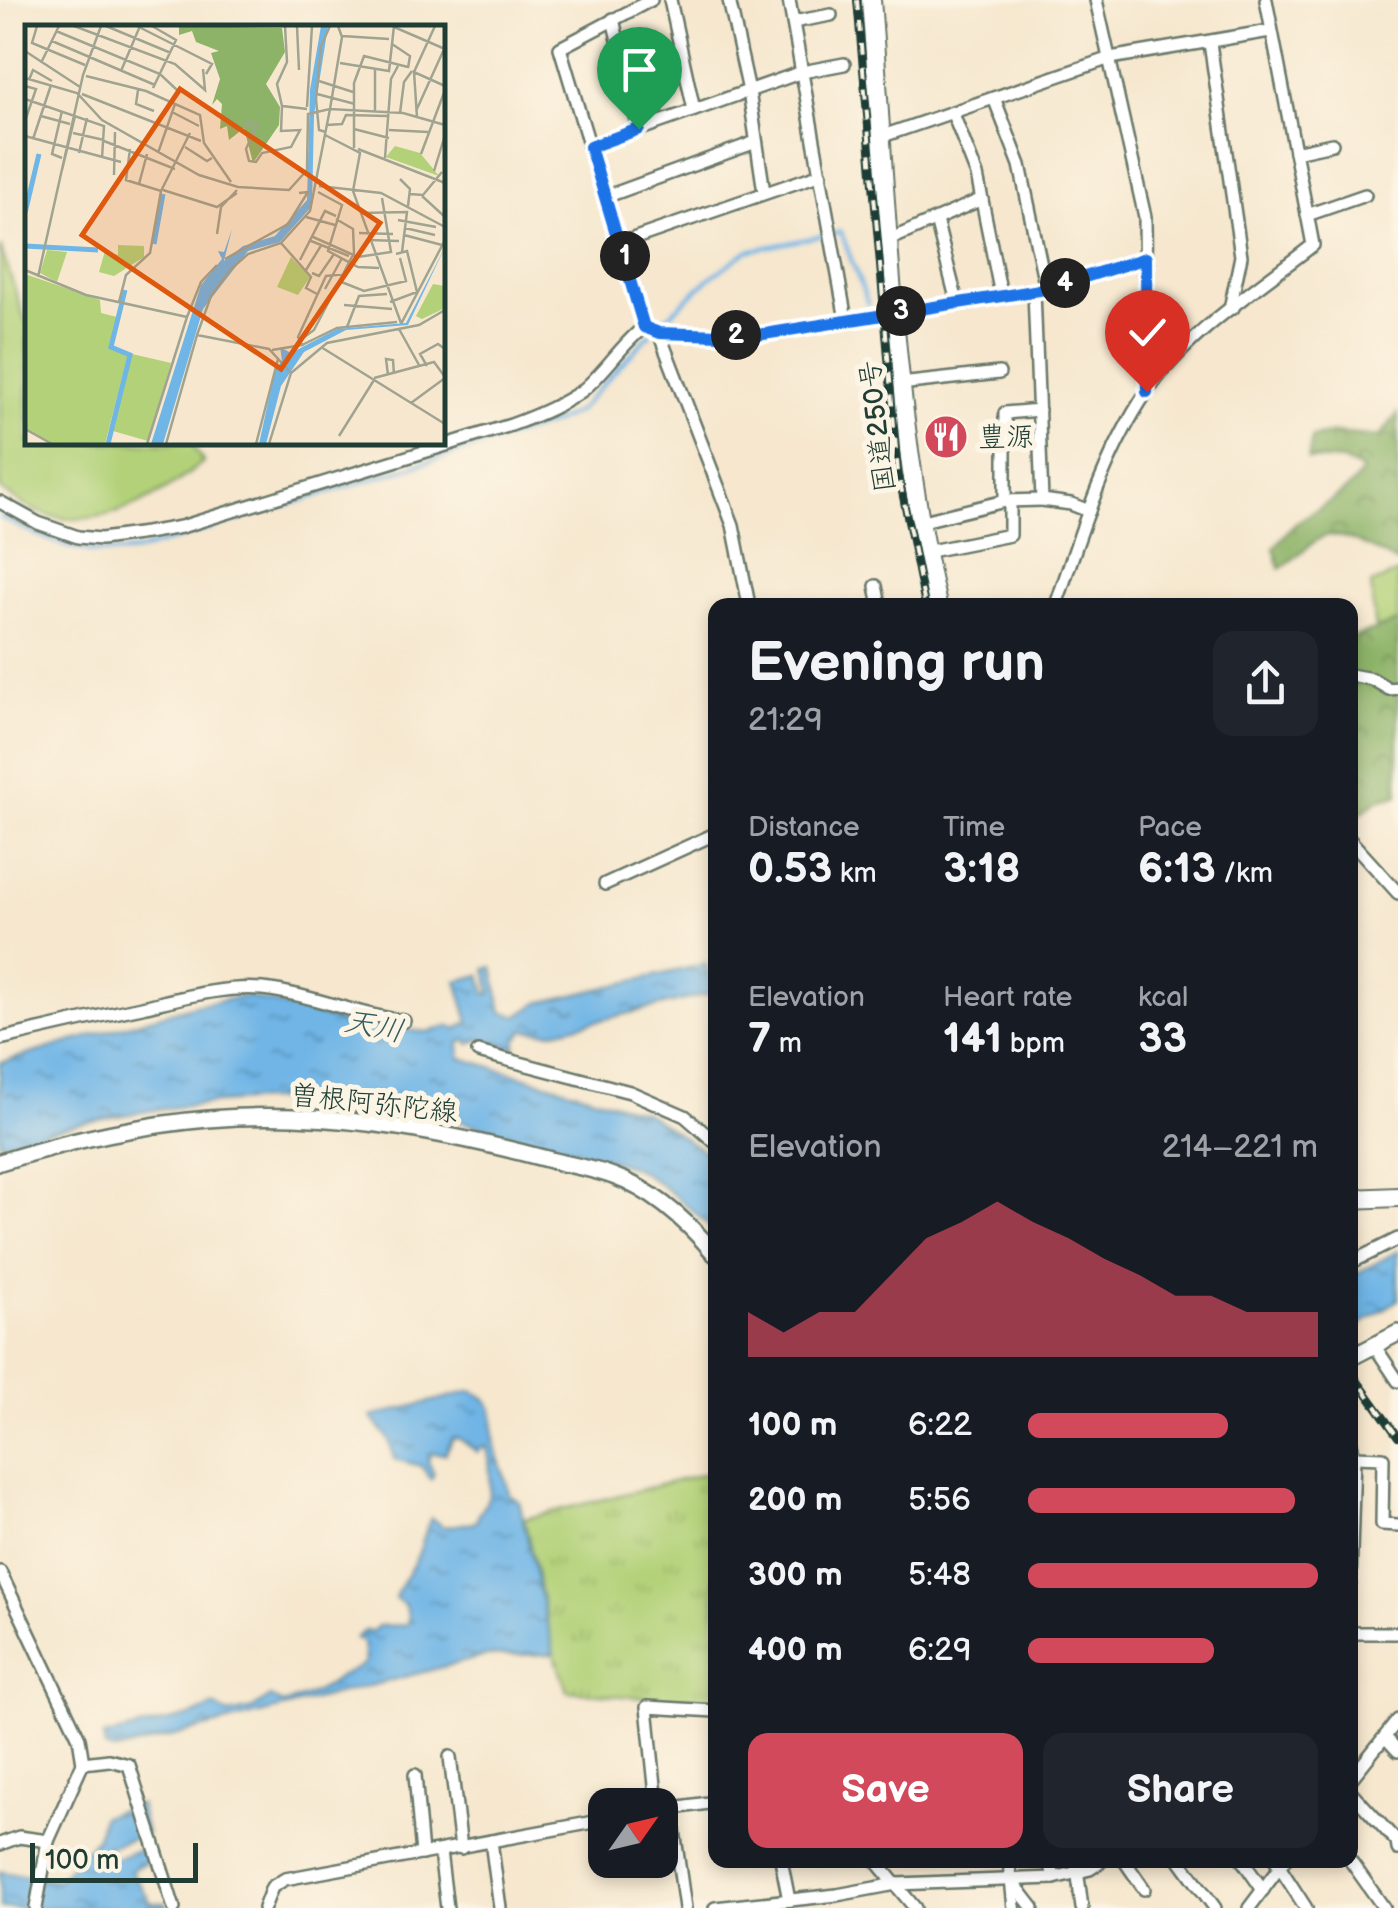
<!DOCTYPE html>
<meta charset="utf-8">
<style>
:root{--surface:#171b24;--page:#20242c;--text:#f1f3f6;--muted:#9ea1a6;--accent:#d1495b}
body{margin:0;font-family:"Balsamiq Sans","Klee One",sans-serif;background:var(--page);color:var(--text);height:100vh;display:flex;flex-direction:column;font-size:38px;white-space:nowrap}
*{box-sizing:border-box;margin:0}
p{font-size:32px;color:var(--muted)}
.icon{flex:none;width:55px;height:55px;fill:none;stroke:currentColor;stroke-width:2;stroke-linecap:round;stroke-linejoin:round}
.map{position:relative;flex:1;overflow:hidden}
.panel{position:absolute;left:708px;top:598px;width:650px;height:1270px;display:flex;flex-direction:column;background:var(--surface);border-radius:20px;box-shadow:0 5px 15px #0003}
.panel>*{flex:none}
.needle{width:65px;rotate:56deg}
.tools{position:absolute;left:588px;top:1788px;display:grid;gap:20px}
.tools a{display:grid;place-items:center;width:90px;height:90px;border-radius:20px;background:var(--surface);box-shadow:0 5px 15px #0003;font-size:50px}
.scale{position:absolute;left:30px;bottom:25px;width:168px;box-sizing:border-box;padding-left:10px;border:5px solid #1f3d34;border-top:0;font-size:28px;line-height:35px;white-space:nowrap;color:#1f3d34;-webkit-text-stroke:8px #fcf5e5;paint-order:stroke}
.pin{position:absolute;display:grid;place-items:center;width:85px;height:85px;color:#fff;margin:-102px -42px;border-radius:50% 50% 50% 0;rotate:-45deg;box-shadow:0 0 10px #0007}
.pin .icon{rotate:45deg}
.km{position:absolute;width:50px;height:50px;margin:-25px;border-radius:50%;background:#222;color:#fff;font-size:28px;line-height:50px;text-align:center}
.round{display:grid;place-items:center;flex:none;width:105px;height:105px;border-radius:20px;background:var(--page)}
.headline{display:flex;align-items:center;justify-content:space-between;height:170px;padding:0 40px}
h1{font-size:55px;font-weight:700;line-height:75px}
.stats{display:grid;grid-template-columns:repeat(3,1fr);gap:15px;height:170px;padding:10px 40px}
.stats div{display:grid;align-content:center}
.stats b{font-size:42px;font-weight:700}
.stats small{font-size:28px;font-weight:400}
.stats p{font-size:28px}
.chart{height:280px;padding:20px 40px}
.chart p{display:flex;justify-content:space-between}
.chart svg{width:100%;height:180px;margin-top:10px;fill:var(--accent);opacity:.7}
.action{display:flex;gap:20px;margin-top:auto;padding:20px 40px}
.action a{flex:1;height:115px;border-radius:20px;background:var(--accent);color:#fff;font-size:40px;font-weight:700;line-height:115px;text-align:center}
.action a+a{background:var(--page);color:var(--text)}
ul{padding:0 40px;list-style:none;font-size:32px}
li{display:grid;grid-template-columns:160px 120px 1fr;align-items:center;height:75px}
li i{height:25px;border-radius:12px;background:var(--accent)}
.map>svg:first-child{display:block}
.green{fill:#b2d178;stroke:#688756;stroke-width:2.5}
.forest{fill:url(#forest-crowns);stroke:#56784e;stroke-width:2.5}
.park{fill:url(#park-tufts);stroke:#688756;stroke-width:2.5}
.water{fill:url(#water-ripples);stroke:#47798d;stroke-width:2.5}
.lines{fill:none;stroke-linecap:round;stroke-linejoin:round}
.stream{stroke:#6fb5e6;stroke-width:4}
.minor-casing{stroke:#6a786a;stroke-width:16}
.major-casing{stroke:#6a786a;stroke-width:20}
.highway-casing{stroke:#6a786a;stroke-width:22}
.minor{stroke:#fff;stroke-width:11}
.major{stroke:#fff;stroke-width:15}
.highway{stroke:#fff;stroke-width:18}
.rail-casing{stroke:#1f3d34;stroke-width:8}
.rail{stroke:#fcf5e5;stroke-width:4;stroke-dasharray:11;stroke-linecap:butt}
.route-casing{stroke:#fff;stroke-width:20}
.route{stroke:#1a73e8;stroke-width:12}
.labels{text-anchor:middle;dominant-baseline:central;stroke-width:10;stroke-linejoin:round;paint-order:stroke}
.street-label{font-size:28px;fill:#1f3d34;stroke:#fcf5e5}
.poi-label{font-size:28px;fill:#1f3d34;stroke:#fcf5e5;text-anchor:start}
.water-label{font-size:30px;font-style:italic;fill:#335b60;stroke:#fcf5e5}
.inset-river{fill:none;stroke:#6fb5e6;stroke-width:5}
.inset-road{fill:none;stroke:#a0a390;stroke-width:2.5}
.view{fill:#de580e;fill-opacity:0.15;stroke:#de580e;stroke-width:5}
.inset-edge{fill:none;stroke:#1f3d34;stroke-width:5}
</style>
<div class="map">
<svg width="1398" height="1908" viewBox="0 0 1398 1908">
<defs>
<pattern id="forest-crowns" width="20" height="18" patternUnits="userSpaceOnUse" patternTransform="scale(2.5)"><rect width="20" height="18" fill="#8db368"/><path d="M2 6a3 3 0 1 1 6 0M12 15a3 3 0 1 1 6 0" fill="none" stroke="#739356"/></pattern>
<pattern id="park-tufts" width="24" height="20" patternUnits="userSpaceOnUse" patternTransform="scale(2.5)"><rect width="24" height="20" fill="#b2d178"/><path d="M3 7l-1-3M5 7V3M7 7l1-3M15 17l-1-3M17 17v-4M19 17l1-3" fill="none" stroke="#99b468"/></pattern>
<pattern id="water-ripples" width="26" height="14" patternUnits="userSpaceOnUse" patternTransform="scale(2.5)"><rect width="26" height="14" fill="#6fb5e6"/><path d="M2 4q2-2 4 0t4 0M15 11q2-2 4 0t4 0" fill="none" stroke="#5b94bb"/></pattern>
</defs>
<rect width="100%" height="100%" fill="#fcf5e5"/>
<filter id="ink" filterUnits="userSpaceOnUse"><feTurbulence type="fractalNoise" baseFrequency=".01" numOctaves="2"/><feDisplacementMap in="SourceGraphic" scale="20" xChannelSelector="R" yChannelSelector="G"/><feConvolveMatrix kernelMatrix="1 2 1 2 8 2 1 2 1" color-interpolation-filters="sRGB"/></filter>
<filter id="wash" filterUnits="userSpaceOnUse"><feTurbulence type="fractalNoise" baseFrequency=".0048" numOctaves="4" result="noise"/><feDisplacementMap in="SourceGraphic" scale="40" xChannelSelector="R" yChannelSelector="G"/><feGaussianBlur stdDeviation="2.25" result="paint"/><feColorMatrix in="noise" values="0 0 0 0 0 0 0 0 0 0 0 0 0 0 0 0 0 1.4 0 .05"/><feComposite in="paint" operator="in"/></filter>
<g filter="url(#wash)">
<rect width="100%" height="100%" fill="#f6e7ce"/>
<g class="green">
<path d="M0 246 27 325 28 442 191 443 203 462C164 495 109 527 55 517 34 513 17 501 0 489Z"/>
<path d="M1398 573V622L1378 630 1374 624 1371 584Z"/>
</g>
<g class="forest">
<path d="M1398 413V563C1381 554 1343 531 1325 536 1313 539 1294 561 1280 568L1274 548C1281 540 1287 531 1295 524 1315 508 1353 494 1362 469L1342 461 1308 459 1312 437 1335 433 1380 437Z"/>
<path d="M1398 622V795L1378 800 1350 821V638Z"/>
</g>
<path class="park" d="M715 1471V1699L701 1703 567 1691 554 1654 524 1519Z"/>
<g class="water">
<path d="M706 964 713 993 551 1032 523 1030 521 1036 517 1037 515 1049 481 1039 469 1044 467 1040 459 1043 461 1058 645 1112 715 1159V1233C701 1216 652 1175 632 1167 602 1155 568 1150 537 1141 486 1128 434 1113 382 1106 255 1089 123 1109 0 1143V1063L194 1005 246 996 362 1027 429 1032 450 1026 456 1029 469 1022 457 981 481 975 486 994 491 993 486 968 493 967 502 1012 518 1016 539 1003Z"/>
<path d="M1398 1251V1300L1350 1331V1277Z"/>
<path d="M472 1391C476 1393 484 1396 486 1399 496 1410 493 1427 494 1439 495 1458 507 1476 509 1495L519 1501 554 1654 486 1656 115 1751 105 1748 103 1737 194 1715 214 1706 229 1714 253 1709 271 1697 282 1704C303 1699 320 1692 336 1679 345 1672 356 1672 365 1662L363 1642 356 1638 365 1631H373L378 1626 405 1625 409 1619 404 1604 395 1598C401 1582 412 1569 418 1555 423 1543 425 1529 431 1518L443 1527 476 1522C479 1512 484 1507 488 1498 492 1489 490 1454 486 1446L477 1452 460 1439 453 1438 445 1454 430 1453 428 1462 434 1473 431 1479 421 1466 394 1459 389 1439 371 1417Z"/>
<path d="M139 1804 146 1834 107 1847 114 1859 144 1848 147 1862 131 1870 151 1903H166L167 1908H0V1872L58 1880 97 1837 102 1816Z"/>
</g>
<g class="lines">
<g class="stream">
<path d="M656 327 711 277 747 251 841 232 868 304"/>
<path d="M0 517C48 541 82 557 137 551L554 423 578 411 650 334"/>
</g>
</g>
</g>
<g filter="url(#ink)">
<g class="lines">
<defs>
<g id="minor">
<path d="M670 0 694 110"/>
<path d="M729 0 749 91 764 192"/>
<path d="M789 0 846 320"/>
<path d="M1096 0 1145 217 1147 392"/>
<path d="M613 19 639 129"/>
<path d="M793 22 831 15"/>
<path d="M1210 43 1241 256 1231 304 1233 308"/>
<path d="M994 98 1020 165 1046 289"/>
<path d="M953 114 977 175 1001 295"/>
<path d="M880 137 1110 58 1270 31"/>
<path d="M590 147 802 72 844 64"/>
<path d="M1295 152 1332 144"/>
<path d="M605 197 756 142"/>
<path d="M1307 215 1365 195"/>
<path d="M936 220 957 302"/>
<path d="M889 240 982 199"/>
<path d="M621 243 821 174"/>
<path d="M1034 291 1042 500 1071 504 1089 511"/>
<path d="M644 327 659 333 751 336 1046 289 1146 258"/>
<path d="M644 327 560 48 651 0"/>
<path d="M659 333 733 525 749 605"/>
<path d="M900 384 999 373"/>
<path d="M1005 501V413L1039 410"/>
<path d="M0 502 38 523 78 537 101 539 146 533 181 527 511 425C536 416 561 406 583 390 606 371 621 345 644 327"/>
<path d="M919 522 1005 501 1042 500"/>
<path d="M925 552 1010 535V501"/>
<path d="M876 586 880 605"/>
<path d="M1056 605C1081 533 1103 457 1146 393 1187 333 1257 289 1313 245L1266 0"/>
<path d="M1350 675 1372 679 1389 689 1398 688"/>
<path d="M1350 840 1398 893"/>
<path d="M605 884 715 834"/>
<path d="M0 1039C47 1028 94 1017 142 1007 181 998 222 986 262 989 311 994 355 1015 404 1021"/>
<path d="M478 1052 630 1092 685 1116 715 1142"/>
<path d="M1350 1263 1398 1239"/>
<path d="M1374 1345 1398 1381"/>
<path d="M1350 1439 1354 1457 1350 1583"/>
<path d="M1354 1457 1383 1458 1382 1524 1398 1525"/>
<path d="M0 1572 79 1738 83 1763 48 1841 36 1908"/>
<path d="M1350 1633H1398"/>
<path d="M1385 1737 1398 1751"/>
<path d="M450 1757 461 1848"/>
<path d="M83 1763 109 1760 129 1765 174 1908"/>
<path d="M415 1775 422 1854"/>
<path d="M1350 1780 1398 1720"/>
<path d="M1350 1791 1397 1842 1398 1849"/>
<path d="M657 1805 647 1707 715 1711"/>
<path d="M660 1810 715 1802"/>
<path d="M673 1823 685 1908"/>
<path d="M491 1841 500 1908"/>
<path d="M0 1844 19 1837 48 1841"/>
<path d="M440 1852 447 1908"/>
<path d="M781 1860 789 1900"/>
<path d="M875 1860 915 1908"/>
<path d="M1009 1860 1014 1908"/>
<path d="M1050 1860 1054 1878"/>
<path d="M1076 1860 1082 1908"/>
<path d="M1124 1860 1144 1889"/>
<path d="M1180 1860 1215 1908"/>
<path d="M1242 1860 1263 1890"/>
<path d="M1275 1860 1306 1908"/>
<path d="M1350 1860 1384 1908"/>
<path d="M1012 1881 1033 1908"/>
<path d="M264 1908 272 1887 285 1879 605 1820"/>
<path d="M715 1908 837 1895 896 1884 1054 1878 1090 1869 1103 1860"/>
<path d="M1249 1908 1285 1860"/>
</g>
<g id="major">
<path d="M0 1162C68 1141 137 1125 208 1119 321 1109 438 1130 547 1159 568 1165 592 1168 613 1176 653 1190 688 1222 715 1254"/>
<path d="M1350 1358 1398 1333"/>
</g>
<g id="highway">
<path d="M871 0C887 203 891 406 937 605"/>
<path d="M1350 1199 1398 1197"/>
</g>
</defs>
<use href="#minor" class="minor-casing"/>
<use href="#major" class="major-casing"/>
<use href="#highway" class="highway-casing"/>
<use href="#minor" class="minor"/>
<use href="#major" class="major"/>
<use href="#highway" class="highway"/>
<defs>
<g id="rail">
<path d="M857 0 898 472 925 605"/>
<path d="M1350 1370 1398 1437"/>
</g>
</defs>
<use href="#rail" class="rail-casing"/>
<use href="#rail" class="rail"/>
</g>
</g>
<g class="lines" filter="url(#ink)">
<defs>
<path id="route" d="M639 129 590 147 644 327 659 333 751 336 1046 289 1146 258 1147 392"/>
</defs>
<use href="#route" class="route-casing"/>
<use href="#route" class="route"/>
</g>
<defs>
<symbol id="restaurant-disc" viewBox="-11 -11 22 22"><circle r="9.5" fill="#d1495b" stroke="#fcf5e5"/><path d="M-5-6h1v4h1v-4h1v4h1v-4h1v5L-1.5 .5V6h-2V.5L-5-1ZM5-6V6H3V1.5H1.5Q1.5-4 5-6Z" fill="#fff"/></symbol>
</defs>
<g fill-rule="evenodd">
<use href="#restaurant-disc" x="921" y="412" width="50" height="50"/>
</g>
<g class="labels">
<g class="street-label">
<text transform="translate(878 426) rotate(-97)">国道250号</text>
<text transform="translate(374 1104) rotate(6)">曽根阿弥陀線</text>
</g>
<g class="poi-label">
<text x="978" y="437">豊源</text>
</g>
<g class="water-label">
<text transform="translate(374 1027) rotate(11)">天川</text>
</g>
</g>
<g transform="translate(25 25)">
<rect width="420" height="420" fill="#f6e7ce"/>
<path d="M93 220 119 221V232L89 251 74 247 80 226 93 230ZM22 225 42 227 32 257 15 248ZM0 249 75 275 76 288 92 292 84 322 103 330 80 419H28L0 404ZM408 259 420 261V283L397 294 391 291ZM107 329 146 338 123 416 88 406Z" fill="#b2d178"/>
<path d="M154 1 257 3 260 27 241 59 255 82 254 100 228 138 219 103 204 115 202 101 195 104 197 79 192 74 187 80 195 54 186 28 194 26 171 17 167 6 154 10Z" fill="#8db368"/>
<path d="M370 121 395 128 414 151 361 132ZM266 232 285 252 273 270 252 262Z" fill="#b2d178"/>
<path d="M296 1H303L289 90 287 181 255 217 223 226 178 284 138 419H126L176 260 197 234 193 226 199 227 207 204 199 236 218 221 250 211 282 175 285 65ZM420 222 383 300 321 305 279 327 256 361 241 419H234L250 345 257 336 255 322 266 328 312 304 381 298Z" fill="#6fb5e6"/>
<path class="inset-river" d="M0 188 14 129M129 219 138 169M0 221 73 225M83 419 105 330 86 322 100 265"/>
<path class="inset-road" d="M12 1 7 18 60 40M49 1 150 39 180 65 178 44M81 1 146 28M112 1 187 39 181 49M127 1 151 15 128 63M272 1 274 45M369 2 420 24M31 6 135 49 152 65M317 11 364 14M27 16 130 60M367 19 385 31 383 43M0 26 55 62M16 38 34 1M315 38 364 46 369 1M96 46 115 1M389 47 410 1M61 51 121 66 175 90 179 118 206 157M0 53 52 68 77 95 174 150 213 162 264 165 282 145 283 89 305 84 317 12 313 1M4 55 8 45 27 56M294 56 328 67M0 61 11 64 0 96M113 65 111 79 129 86M57 69 176 116M292 69 330 79M0 74 79 101 77 133M257 81 252 59 262 37 260 1M282 82 287 1M37 86 27 129 37 133M350 86V44M391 86 420 22M147 87 174 101M375 88 379 57 387 46M16 91 45 99M392 92 389 47 420 61M302 100 317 99 321 90 362 91M221 103 222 97 232 100 221 124 224 136 231 137 237 128 266 122 275 105 256 106 257 81 282 84M329 104 364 113M364 105 403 107M301 107 294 105 291 74 296 21 305 1M48 108 79 115M300 110 335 128 328 166 376 298M0 111 96 137M8 114 26 60M79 116 150 144M160 122 182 136 187 133M329 123V58L339 31 383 42M105 124 101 155 136 166 165 108M333 124 420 158M54 128 62 93M133 128 150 79M396 129 420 65M360 133 366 54 373 41M37 145 50 91M409 146 420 110M89 150 90 107M375 154 385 164 383 181M114 159 122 129M294 161 356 168 420 202M138 165 192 182 212 168M293 167 317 180 303 226 333 242 354 243M385 169 398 170 417 147M397 171 420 192M336 188 382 187 377 227M281 192 310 200M373 195 411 202M380 203 410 210M334 208 368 209M192 209 196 182 212 165M379 210 417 220M288 212 333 232 366 227 357 173M344 215 374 216M286 216 324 231M256 218 286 252 281 263 292 269M200 234 263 199 283 167 274 168M275 235 300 186 311 191M0 245 61 270 162 292 122 419M281 245 297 219M287 248 294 251 309 229M13 252 58 50 76 1M314 256 339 266 381 256 375 233M300 264 317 233M94 277 101 250 125 228 136 166M365 277 392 267 382 226 371 229M319 280 367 284M162 292 176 257 192 240M376 299 420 215M322 302 334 271 362 269M374 304 394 340M172 310 186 271 206 244 223 229 256 218 285 186 305 84 378 88 420 100M274 316 289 305 329 228 328 204 311 194M277 320 312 303 372 297M296 322 420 399M247 325 277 320 273 312 301 251 322 249M402 341 395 329 413 319 420 324M363 350 361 334 368 335 369 349M349 353 409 337 420 352M386 378 420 353M0 404 27 419M314 411 349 355M141 419 172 310 244 324 266 348M231 419 253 334M244 419 266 348 302 318 394 300 420 285"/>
<path class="view" d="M155 64 355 198 256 344 57 210Z"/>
<rect width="420" height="420" class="inset-edge"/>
</g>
</svg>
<div class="tools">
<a><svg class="needle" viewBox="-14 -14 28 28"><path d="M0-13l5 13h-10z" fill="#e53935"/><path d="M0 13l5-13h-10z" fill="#9ea1a6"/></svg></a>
</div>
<div class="scale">100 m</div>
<div class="pin" style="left:639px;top:129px;background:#1e9e55"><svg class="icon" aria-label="arrive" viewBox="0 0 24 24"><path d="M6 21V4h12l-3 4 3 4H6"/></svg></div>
<div class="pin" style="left:1147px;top:392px;background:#d93025"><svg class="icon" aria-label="check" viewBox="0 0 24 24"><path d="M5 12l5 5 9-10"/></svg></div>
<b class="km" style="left:625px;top:256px">1</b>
<b class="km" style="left:736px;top:335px">2</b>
<b class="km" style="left:901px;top:311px">3</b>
<b class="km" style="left:1065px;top:283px">4</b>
<section class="panel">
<div class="headline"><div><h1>Evening run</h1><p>21:29</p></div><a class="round"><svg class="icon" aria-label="share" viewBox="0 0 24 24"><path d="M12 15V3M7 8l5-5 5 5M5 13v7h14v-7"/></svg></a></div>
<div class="stats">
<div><p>Distance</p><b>0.53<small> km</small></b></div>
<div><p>Time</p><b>3:18</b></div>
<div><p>Pace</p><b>6:13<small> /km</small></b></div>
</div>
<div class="stats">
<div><p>Elevation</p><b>7<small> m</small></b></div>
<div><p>Heart rate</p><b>141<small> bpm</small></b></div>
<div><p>kcal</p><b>33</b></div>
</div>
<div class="chart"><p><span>Elevation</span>214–221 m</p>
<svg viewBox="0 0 160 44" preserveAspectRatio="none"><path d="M0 44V33L10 38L20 33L30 33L40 24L50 15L60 11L70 6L80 11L90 15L100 20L110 24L120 29L130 29L140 33L150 33L160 33V44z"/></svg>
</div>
<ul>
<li><b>100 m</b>6:22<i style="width:69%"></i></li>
<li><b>200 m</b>5:56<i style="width:92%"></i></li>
<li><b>300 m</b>5:48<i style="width:100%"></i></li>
<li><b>400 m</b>6:29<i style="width:64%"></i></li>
</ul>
<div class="action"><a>Save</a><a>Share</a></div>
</section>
</div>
